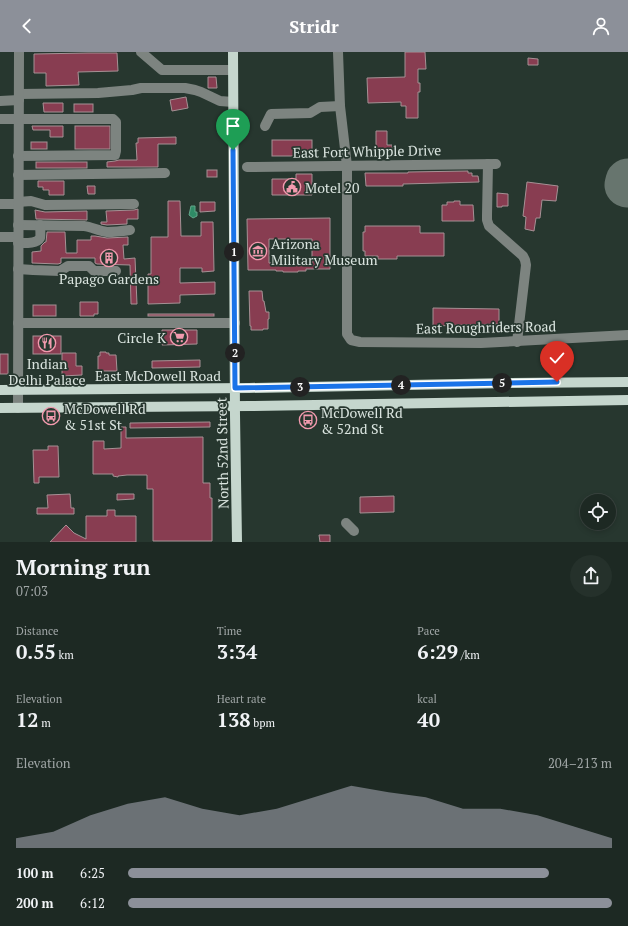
<!DOCTYPE html>
<meta charset="utf-8">
<style>
:root{--surface:#1d2923;--page:#25312b;--text:#f1f3f6;--muted:#a0a6a6;--line:#3b4541;--accent:#8c9099}
body{margin:0;font-family:"PT Serif",serif;background:var(--page);color:var(--text);height:100vh;display:flex;flex-direction:column;font-size:15px;white-space:nowrap}
*{box-sizing:border-box;margin:0}
p{font-size:13px;color:var(--muted)}
.icon{flex:none;width:22px;height:22px;fill:none;stroke:currentColor;stroke-width:2;stroke-linecap:round;stroke-linejoin:round}
.map{position:relative;height:490px;overflow:hidden}
.details{display:flex;flex-direction:column;background:var(--surface);flex:1}
.details>*{flex:none}
.tools{position:absolute;left:580px;top:442px;display:grid;gap:8px}
.tools a{display:grid;place-items:center;width:36px;height:36px;border-radius:50%;background:var(--surface);box-shadow:0 2px 6px #0003,0 0 0 1px var(--line);font-size:20px}
.pin{position:absolute;display:grid;place-items:center;width:34px;height:34px;color:#fff;margin:-41px -17px;border-radius:50% 50% 50% 0;rotate:-45deg;box-shadow:0 0 4px #0007}
.pin .icon{rotate:45deg}
.km{position:absolute;width:20px;height:20px;margin:-10px;border-radius:50%;background:#222;color:#fff;font-size:11px;line-height:20px;text-align:center}
.round{display:grid;place-items:center;flex:none;width:42px;height:42px;border-radius:21px;background:var(--page)}
.summary{display:flex;align-items:center;justify-content:space-between;height:68px;padding:0 16px}
h1{font-size:22px;font-weight:700;line-height:30px}
.metrics{display:grid;grid-template-columns:repeat(3,1fr);gap:6px;height:68px;padding:4px 16px}
.metrics div{display:grid;align-content:center}
.metrics b{font-size:20px;font-weight:700}
.metrics small{font-size:11px;font-weight:400}
.metrics p{font-size:11px}
.chart{height:112px;padding:8px 16px}
.chart p{display:flex;justify-content:space-between}
.chart svg{width:100%;height:72px;margin-top:4px;fill:var(--accent);opacity:.7}
ul{padding:0 16px;list-style:none;font-size:13px}
li{display:grid;grid-template-columns:64px 48px 1fr;align-items:center;height:30px}
li i{height:10px;border-radius:5px;background:var(--accent)}
header{display:flex;justify-content:space-between;align-items:center;height:52px;padding:0 16px;background:var(--accent);color:#fff;font-size:18px;font-weight:700}
.map>svg:first-child{display:block}
.water{fill:#2f8b66;stroke:#62a68a}
.lines{fill:none;stroke-linecap:round;stroke-linejoin:round}
.runway{stroke:#67756e;stroke-width:45}
.building{fill:#883d51;stroke:#a69195;fill-rule:evenodd}
.minor{stroke:#7d8480;stroke-width:10}
.major{stroke:#c5d6cd;stroke-width:10}
.route-casing{stroke:#fff;stroke-width:8}
.route{stroke:#1a73e8;stroke-width:5}
.labels{text-anchor:middle;dominant-baseline:central;stroke-width:3.5;stroke-linejoin:round;paint-order:stroke}
.street-label{font-size:14px;fill:#dae4df;stroke:#27372f}
.poi-label{font-size:14px;fill:#dae4df;stroke:#27372f;text-anchor:start}
</style>
<header><svg class="icon" aria-label="back" viewBox="0 0 24 24"><path d="M15 5l-7 7 7 7"/></svg>Stridr<svg class="icon" aria-label="person" viewBox="0 0 24 24"><circle cx="12" cy="8" r="4"/><path d="M4 21q1-7 8-7t8 7"/></svg></header>
<div class="map">
<svg width="628" height="490" viewBox="0 0 628 490">
<rect width="100%" height="100%" fill="#27372f"/>
<path class="water" d="M191 154H195V160H197V164L193 166 189 163Z"/>
<g class="lines">
<path class="runway" d="M627 133 628 129"/>
</g>
<g class="building">
<path d="M405 0H425L426 17H418V31H420V40H418V66H406V54H401V50L368 51 367 26 405 25Z"/>
<path d="M88 1H117L118 19 78 20 79 33 46 34V21H34V2Z"/>
<path d="M528 6 538 7V13H528Z"/>
<path d="M208 25H216L217 36H208Z"/>
<path d="M186 45 188 56 172 59 170 48Z"/>
<path d="M43 51H63V60H44Z"/>
<rect x="74" y="52" width="19" height="8"/>
<path d="M32 74H63V85H50V78H33Z"/>
<rect x="75" y="74" width="35" height="23"/>
<path d="M376 79H387V93H392V101L376 102Z"/>
<path d="M176 85V92H158V115H107V110L115 109 119 108H137L136 91H138V86Z"/>
<rect x="272" y="88" width="40" height="16"/>
<rect x="31" y="90" width="16" height="7"/>
<rect x="36" y="110" width="51" height="6"/>
<rect x="207" y="118" width="10" height="7"/>
<path d="M468 119V121H472V124H478L479 130 403 132V134H366L365 121H408V120Z"/>
<path d="M296 122H312V143H272V127H296Z"/>
<path d="M38 129H64V143H49V138H43V135H38Z"/>
<path d="M527 130 558 134 556 149 542 148 540 166H536L534 179 525 177 526 165 523 164Z"/>
<path d="M87 134H95V142H88Z"/>
<path d="M497 141 508 142V154H502V155H497Z"/>
<path d="M168 149H180L181 184H201V170H213L214 219 202 220V216H180V231L215 230V242L180 243V251L148 252V222H151V185H168Z"/>
<path d="M454 149H460V153H473L474 169H442V153H447V150H454Z"/>
<path d="M200 150H215V159L200 160Z"/>
<path d="M138 157V167H127V172L107 173 101 172V170H107L106 159 134 158Z"/>
<path d="M35 158 45 160 87 159V168L36 167Z"/>
<path d="M330 166V217H306V219H298V220H283V219H276V218H248L247 167ZM269 187H312V211H295V210L269 211Z"/>
<path d="M365 174H420V181H444V204H397V207H378V204H365V199H363V180H365Z"/>
<path d="M47 180H65L66 201H77V188H91V184H95L107 186 128 185V193H123L124 207 135 206 137 252H131L130 213 97 212 95 211V206H61V211L58 212 32 211V200L41 199V194L45 190H46Z"/>
<path d="M249 239H262L263 249H264L266 260H269V267H268V277H263V278H251V274H250Z"/>
<path d="M80 250H98V262H94V264H80Z"/>
<rect x="33" y="253" width="23" height="11"/>
<path d="M433 256 499 257V272L433 274Z"/>
<rect x="148" y="262" width="66" height="2"/>
<path d="M162 278H197V292L162 293Z"/>
<rect x="33" y="284" width="28" height="18"/>
<path d="M100 300H106V301H109V303H116L117 319H98V304H100Z"/>
<path d="M62 301H76V314H82V323L62 324Z"/>
<rect x="0" y="302" width="8" height="20"/>
<path d="M200 308V315L152 316V309Z"/>
<path d="M210 370V375L130 376V371Z"/>
<path d="M121 375H126V386L203 385V431H210V446H212V489H153V437H147V423H127L118 424V425L113 424V422H93V389H104V397L121 396Z"/>
<path d="M48 394H58L59 425H39V431H34L33 398H48Z"/>
<path d="M70 442 71 456H74V462H37V456H48L47 443Z"/>
<path d="M117 442H134V447L117 448Z"/>
<path d="M394 444V460L360 461V445Z"/>
<path d="M107 458H115V464H136V490H50L66 473 74 481 86 487V464H107Z"/>
<path d="M319 483H330V490H320Z"/>
</g>
<g class="lines">
<g class="minor">
<path d="M141 0 162 18H233"/>
<path d="M338 0 340 54 347 114V282L351 288 360 290 481 291 628 283"/>
<path d="M19 42 98 41 132 38 141 36H185L195 38 201 40 220 49 233 50"/>
<path d="M0 49 19 48"/>
<path d="M0 67H113L116 70V99L115 103 18 104"/>
<path d="M265 74 271 62 310 61 320 55 340 54"/>
<path d="M488 112 487 163V168L489 174 523 204 525 208 526 213 517 290"/>
<path d="M247 115 496 112"/>
<path d="M18 123 165 121"/>
<path d="M18 150 31 149 45 153 134 152"/>
<path d="M0 152H18"/>
<path d="M18 173 84 174C92 175 98 179 107 180 114 180 123 179 130 178"/>
<path d="M0 185H18"/>
<path d="M18 191C24 191 37 192 40 186 41 183 40 176 40 173"/>
<path d="M18 217 33 218 60 219 68 214H89L94 219H116"/>
<path d="M18 271H235"/>
<path d="M18 356 19 0"/>
<path d="M346 471 354 479"/>
</g>
<g class="major">
<path d="M233 0 235 363 237 490"/>
<path d="M0 338 249 336 510 331 628 330"/>
<path d="M0 356 250 354 628 348"/>
</g>
</g>
<g class="lines">
<defs>
<path id="route" d="M233 98 235 336 557 330"/>
</defs>
<use href="#route" class="route-casing"/>
<use href="#route" class="route"/>
</g>
<defs>
<symbol id="civic-ring" viewBox="-11 -11 22 22"><circle r="9.5" fill="#27372f" stroke="#f29aae" stroke-width="1.5"/><path d="M-.6-6.5H3V-4.5H.6V-3L4-1V1h2V6H-6V1h2V-1L-.6-3ZM-1.2 2.5V6h2.4V2.5Z" fill="#f29aae"/></symbol>
<symbol id="museum-ring" viewBox="-11 -11 22 22"><circle r="9.5" fill="#27372f" stroke="#f29aae" stroke-width="1.5"/><path d="M0-6L6-3V-2H-6V-3ZM-5-1h2V3h-2ZM-1-1h2V3h-2ZM3-1h2V3H3ZM-6 4H6V6H-6Z" fill="#f29aae"/></symbol>
<symbol id="building-ring" viewBox="-11 -11 22 22"><circle r="9.5" fill="#27372f" stroke="#f29aae" stroke-width="1.5"/><path d="M-4-6H4V6H1V3H-1V6H-4ZM-2.5-4.3h1.7v1.8h-1.7ZM.8-4.3h1.7v1.8H.8ZM-2.5-1h1.7V.8h-1.7ZM.8-1h1.7V.8H.8Z" fill="#f29aae"/></symbol>
<symbol id="supermarket-ring" viewBox="-11 -11 22 22"><circle r="9.5" fill="#27372f" stroke="#f29aae" stroke-width="1.5"/><path d="M-6-5.5h2.5l.6 2H6L4.5 2H-2.5L-4.4-4H-6ZM-1.5 3.2a1.3 1.3 0 1 0 .1 0ZM3 3.2a1.3 1.3 0 1 0 .1 0Z" fill="#f29aae"/></symbol>
<symbol id="restaurant-ring" viewBox="-11 -11 22 22"><circle r="9.5" fill="#27372f" stroke="#f29aae" stroke-width="1.5"/><path d="M-5-6h1v4h1v-4h1v4h1v-4h1v5L-1.5 .5V6h-2V.5L-5-1ZM5-6V6H3V1.5H1.5Q1.5-4 5-6Z" fill="#f29aae"/></symbol>
<symbol id="bus-ring" viewBox="-11 -11 22 22"><circle r="9.5" fill="#27372f" stroke="#f29aae" stroke-width="1.5"/><path d="M-5-6H5V4H4V6H2V4H-2V6H-4V4H-5ZM-3.5-4V0h7V-4ZM-3.5 1.2v1.5H-2V1.2ZM2 1.2v1.5H3.5V1.2Z" fill="#f29aae"/></symbol>
</defs>
<g fill-rule="evenodd">
<use href="#civic-ring" x="282" y="125" width="20" height="20"/>
<use href="#museum-ring" x="248" y="189" width="20" height="20"/>
<use href="#building-ring" x="99" y="196" width="20" height="20"/>
<use href="#supermarket-ring" x="169" y="275" width="20" height="20"/>
<use href="#restaurant-ring" x="37" y="281" width="20" height="20"/>
<use href="#bus-ring" x="41" y="354" width="20" height="20"/>
<use href="#bus-ring" x="298" y="358" width="20" height="20"/>
</g>
<g class="labels">
<g class="street-label">
<text transform="translate(367 99) rotate(-1)">East Fort Whipple Drive</text>
<text transform="translate(486 275) rotate(-1)">East Roughriders Road</text>
<text x="158" y="323">East McDowell Road</text>
<text transform="translate(222 401) rotate(-91)">North 52nd Street</text>
</g>
<g class="poi-label">
<text x="305" y="135">Motel 20</text>
<text x="271" y="191">Arizona<tspan x="271" dy="16">Military Museum</tspan></text>
<text x="109" y="226" text-anchor="middle">Papago Gardens</text>
<text x="166" y="285" text-anchor="end">Circle K</text>
<text x="47" y="311" text-anchor="middle">Indian<tspan x="47" dy="16">Delhi Palace</tspan></text>
<text x="64" y="356">McDowell Rd<tspan x="64" dy="16">&amp; 51st St</tspan></text>
<text x="321" y="360">McDowell Rd<tspan x="321" dy="16">&amp; 52nd St</tspan></text>
</g>
</g>
</svg>
<div class="tools">
<a><svg class="icon" aria-label="locate" viewBox="0 0 24 24"><circle cx="12" cy="12" r="6"/><path d="M12 2v4M12 18v4M2 12h4M18 12h4"/></svg></a>
</div>
<div class="pin" style="left:233px;top:98px;background:#1e9e55"><svg class="icon" aria-label="arrive" viewBox="0 0 24 24"><path d="M6 21V4h12l-3 4 3 4H6"/></svg></div>
<div class="pin" style="left:557px;top:330px;background:#d93025"><svg class="icon" aria-label="check" viewBox="0 0 24 24"><path d="M5 12l5 5 9-10"/></svg></div>
<b class="km" style="left:234px;top:200px">1</b>
<b class="km" style="left:235px;top:301px">2</b>
<b class="km" style="left:300px;top:335px">3</b>
<b class="km" style="left:401px;top:333px">4</b>
<b class="km" style="left:502px;top:331px">5</b>
</div>
<section class="details">
<div class="summary"><div><h1>Morning run</h1><p>07:03</p></div><a class="round"><svg class="icon" aria-label="share" viewBox="0 0 24 24"><path d="M12 15V3M7 8l5-5 5 5M5 13v7h14v-7"/></svg></a></div>
<div class="metrics">
<div><p>Distance</p><b>0.55<small> km</small></b></div>
<div><p>Time</p><b>3:34</b></div>
<div><p>Pace</p><b>6:29<small> /km</small></b></div>
</div>
<div class="metrics">
<div><p>Elevation</p><b>12<small> m</small></b></div>
<div><p>Heart rate</p><b>138<small> bpm</small></b></div>
<div><p>kcal</p><b>40</b></div>
</div>
<div class="chart"><p><span>Elevation</span>204–213 m</p>
<svg viewBox="0 0 160 44" preserveAspectRatio="none"><path d="M0 44V38L10 34L20 24L30 17L40 13L50 20L60 24L70 20L80 13L90 6L100 10L110 13L120 20L130 20L140 24L150 31L160 38V44z"/></svg>
</div>
<ul>
<li><b>100 m</b>6:25<i style="width:87%"></i></li>
<li><b>200 m</b>6:12<i style="width:100%"></i></li>
</ul>
</section>
